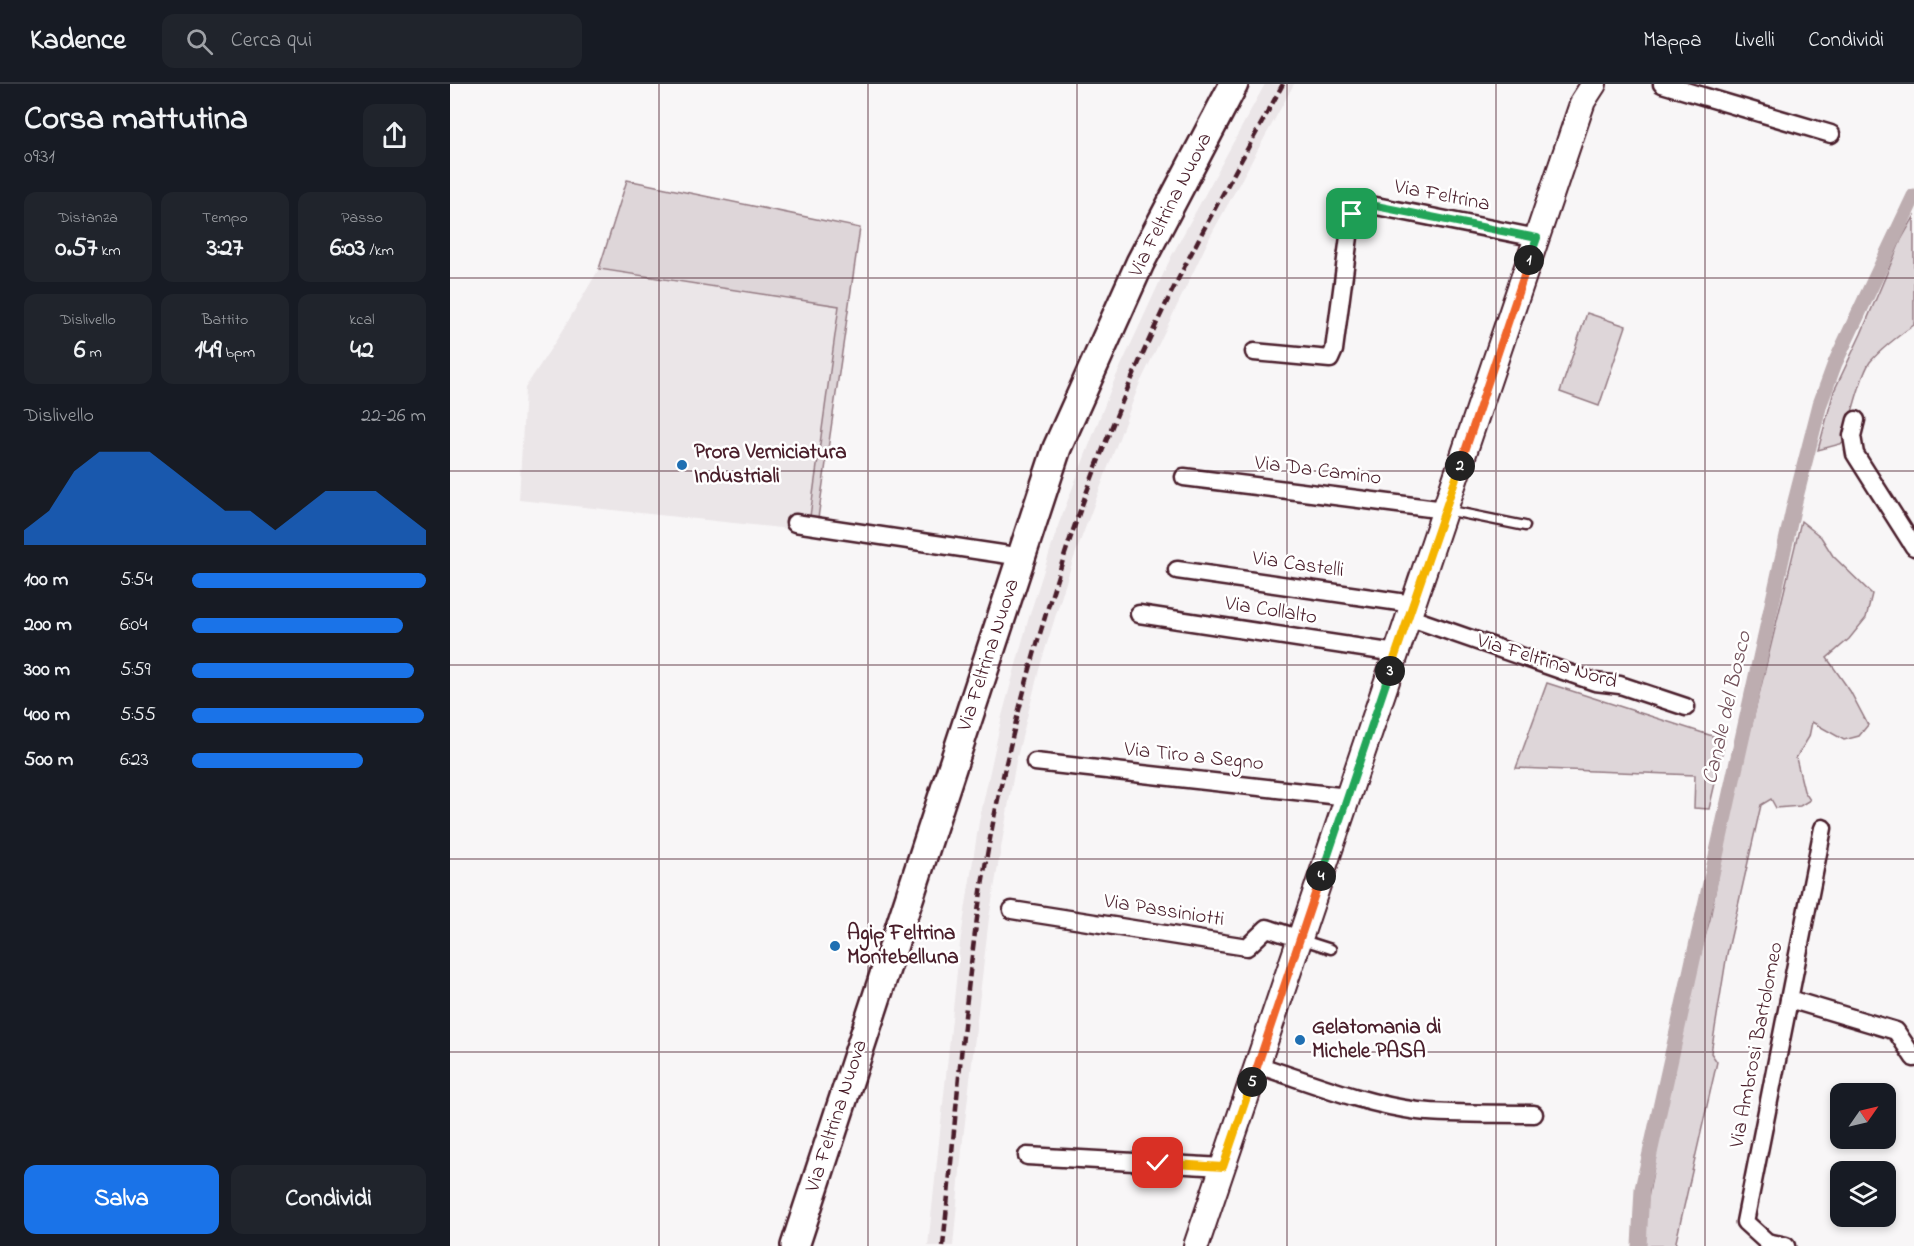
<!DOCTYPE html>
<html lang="it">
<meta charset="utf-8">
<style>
:root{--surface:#171b24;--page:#20242c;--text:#f1f3f6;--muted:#9ea1a6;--line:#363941;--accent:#1a73e8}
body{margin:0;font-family:"Indie Flower",sans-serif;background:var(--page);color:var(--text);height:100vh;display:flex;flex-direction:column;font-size:22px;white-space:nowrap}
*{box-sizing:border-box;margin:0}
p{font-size:20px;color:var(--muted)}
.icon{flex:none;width:33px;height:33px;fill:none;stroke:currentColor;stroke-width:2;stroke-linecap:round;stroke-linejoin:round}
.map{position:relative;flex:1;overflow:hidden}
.drawer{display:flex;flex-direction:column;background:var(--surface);width:450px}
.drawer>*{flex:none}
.needle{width:39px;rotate:56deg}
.controls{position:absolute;left:1380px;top:999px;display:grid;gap:12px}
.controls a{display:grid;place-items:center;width:66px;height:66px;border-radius:12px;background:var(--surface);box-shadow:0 3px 9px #0003;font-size:30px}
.pin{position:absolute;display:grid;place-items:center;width:51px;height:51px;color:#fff;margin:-26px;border-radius:12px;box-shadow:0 3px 9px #0006}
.km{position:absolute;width:30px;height:30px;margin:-15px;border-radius:50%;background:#222;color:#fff;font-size:16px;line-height:30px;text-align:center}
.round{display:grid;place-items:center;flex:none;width:63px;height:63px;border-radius:12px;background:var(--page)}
.overview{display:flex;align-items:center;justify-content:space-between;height:102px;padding:0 24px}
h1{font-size:33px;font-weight:700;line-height:45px}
.stats{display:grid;grid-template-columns:repeat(3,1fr);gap:9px;height:102px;padding:6px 24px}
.stats div{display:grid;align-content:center;border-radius:12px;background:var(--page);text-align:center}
.stats b{font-size:26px;font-weight:700}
.stats small{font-size:16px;font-weight:400}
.stats p{font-size:16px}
.chart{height:168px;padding:12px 24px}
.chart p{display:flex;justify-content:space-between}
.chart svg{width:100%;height:108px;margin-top:6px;fill:var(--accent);opacity:.7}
.primary-button{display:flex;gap:12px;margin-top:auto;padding:12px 24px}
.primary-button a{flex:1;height:69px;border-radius:12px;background:var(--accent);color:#fff;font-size:24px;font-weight:700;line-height:69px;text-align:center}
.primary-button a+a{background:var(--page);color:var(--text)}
ul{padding:0 24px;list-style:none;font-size:20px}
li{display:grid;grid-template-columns:96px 72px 1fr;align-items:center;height:45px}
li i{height:15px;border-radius:8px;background:var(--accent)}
header{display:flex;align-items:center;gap:36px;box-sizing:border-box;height:84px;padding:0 30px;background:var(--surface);border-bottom:2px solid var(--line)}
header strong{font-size:28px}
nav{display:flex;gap:33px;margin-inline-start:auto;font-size:21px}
.search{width:420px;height:54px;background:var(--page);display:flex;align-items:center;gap:15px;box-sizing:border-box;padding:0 21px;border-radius:12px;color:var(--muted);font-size:22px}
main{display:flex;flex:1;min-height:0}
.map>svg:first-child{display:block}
.built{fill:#ebe6e8}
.green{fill:#ded6d9;stroke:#947a82;stroke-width:1.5}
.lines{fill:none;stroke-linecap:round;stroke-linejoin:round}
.canal{stroke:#bdadb0;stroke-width:15}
.service-casing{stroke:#4a1f2b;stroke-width:13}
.minor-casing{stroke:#4a1f2b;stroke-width:21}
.secondary-casing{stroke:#4a1f2b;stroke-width:28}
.primary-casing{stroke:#4a1f2b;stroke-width:32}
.service{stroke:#fff;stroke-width:8}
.minor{stroke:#fff;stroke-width:16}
.secondary{stroke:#fff;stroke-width:24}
.primary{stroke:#fff;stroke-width:27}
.rail{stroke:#4a1f2b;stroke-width:4.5;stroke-dasharray:9 4.5;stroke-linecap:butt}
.split-1-casing{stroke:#fff;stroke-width:12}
.split-2-casing{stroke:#fff;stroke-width:12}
.split-3-casing{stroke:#fff;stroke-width:12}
.split-4-casing{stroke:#fff;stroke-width:12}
.split-5-casing{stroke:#fff;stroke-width:12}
.split-6-casing{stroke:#fff;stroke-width:12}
.split-1{stroke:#22a559;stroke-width:8}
.split-2{stroke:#f0652b;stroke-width:8}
.split-3{stroke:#f5b400;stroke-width:8}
.split-4{stroke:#22a559;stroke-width:8}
.split-5{stroke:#f0652b;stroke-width:8}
.split-6{stroke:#f5b400;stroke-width:8}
.grid{fill:none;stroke:#4a1f2b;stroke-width:1.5;stroke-opacity:0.55}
.poi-dot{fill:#1f6fb2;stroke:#fff;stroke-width:2}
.labels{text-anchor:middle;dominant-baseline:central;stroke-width:5;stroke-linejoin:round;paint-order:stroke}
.street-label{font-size:21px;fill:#4a1f2b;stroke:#fff}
.poi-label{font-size:21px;font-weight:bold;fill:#4a1f2b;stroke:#fff;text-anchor:start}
.water-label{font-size:22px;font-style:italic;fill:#72515a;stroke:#fff}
</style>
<header>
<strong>Kadence</strong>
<div class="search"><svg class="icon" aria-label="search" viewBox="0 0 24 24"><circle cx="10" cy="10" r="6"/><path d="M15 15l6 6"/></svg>Cerca qui</div>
<nav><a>Mappa</a><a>Livelli</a><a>Condividi</a></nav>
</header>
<main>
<section class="drawer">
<div class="overview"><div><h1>Corsa mattutina</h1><p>09:31</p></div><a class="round"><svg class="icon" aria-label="share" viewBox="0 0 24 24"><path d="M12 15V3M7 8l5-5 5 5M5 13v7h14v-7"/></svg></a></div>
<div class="stats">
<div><p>Distanza</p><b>0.57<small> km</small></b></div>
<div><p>Tempo</p><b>3:27</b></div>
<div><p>Passo</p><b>6:03<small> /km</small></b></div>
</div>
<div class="stats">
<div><p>Dislivello</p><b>6<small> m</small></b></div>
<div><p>Battito</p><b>149<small> bpm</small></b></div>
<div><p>kcal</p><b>42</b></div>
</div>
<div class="chart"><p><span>Dislivello</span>22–26 m</p>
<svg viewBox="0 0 160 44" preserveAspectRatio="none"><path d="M0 44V38L10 30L20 14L30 6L40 6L50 6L60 14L70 22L80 30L90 30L100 38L110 30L120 22L130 22L140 22L150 30L160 38V44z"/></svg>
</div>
<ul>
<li><b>100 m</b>5:54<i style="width:100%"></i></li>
<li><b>200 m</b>6:04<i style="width:90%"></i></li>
<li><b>300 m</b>5:59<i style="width:95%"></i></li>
<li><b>400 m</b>5:55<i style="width:99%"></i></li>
<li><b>500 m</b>6:23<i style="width:73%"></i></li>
</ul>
<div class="primary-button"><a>Salva</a><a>Condividi</a></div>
</section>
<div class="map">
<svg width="1464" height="1162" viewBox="0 0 1464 1162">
<rect width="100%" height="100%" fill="#f8f6f7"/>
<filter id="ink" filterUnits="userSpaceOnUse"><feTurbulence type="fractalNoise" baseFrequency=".0167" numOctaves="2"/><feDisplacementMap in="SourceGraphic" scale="12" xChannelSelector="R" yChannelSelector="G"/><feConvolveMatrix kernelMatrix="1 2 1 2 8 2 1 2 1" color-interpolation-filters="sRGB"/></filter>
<g filter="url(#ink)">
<g class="built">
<path d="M815 0H844L761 151 689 301 622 479 590 582 566 677 539 834 513 1055 503 1162H478L510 859 529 738 552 632 579 533 609 439 664 297 721 173Z"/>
<path d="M149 185 389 222 358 447 69 416 75 304 111 249Z"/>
</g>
<g class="green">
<path d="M177 96 410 144 366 448 358 447 389 222 149 185Z"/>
<path d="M1464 133V241C1448 252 1433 263 1420 278 1410 292 1399 340 1394 359L1368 366 1384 307 1411 250 1451 156Z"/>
<path d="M1137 229 1176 242 1149 322 1110 308Z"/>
<path d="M1351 437 1371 453 1383 472 1422 510 1416 534 1399 555 1377 574 1400 607 1418 641 1409 652 1394 656 1362 638 1359 653 1346 674 1354 707 1360 716 1350 722 1326 724 1321 715 1311 721 1277 870 1261 969 1267 978 1225 1162H1192V1146L1220 996 1238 914 1260 835 1276 747Z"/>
<path d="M1097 599 1275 656 1259 725 1244 724 1245 691 1066 684Z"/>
</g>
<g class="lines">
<path class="canal" d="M1189 1162 1192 1105 1344 421 1370 320 1385 279 1464 112"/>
<defs>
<g id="service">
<path d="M996 426 1075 442"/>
<path d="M853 856 881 865"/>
</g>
<g id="minor">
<path d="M1212 0 1381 50"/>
<path d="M804 268 880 275 884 266 902 130 906 122 916 120 1087 154"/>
<path d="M1406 336 1402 352 1405 370 1464 463"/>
<path d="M734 393 995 426"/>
<path d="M345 439 572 473"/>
<path d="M727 486 963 520"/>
<path d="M689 530 946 569"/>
<path d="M958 533 1145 598 1170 601 1236 623"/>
<path d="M585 678 898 713"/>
<path d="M562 826 797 863 817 844 850 855"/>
<path d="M1339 915 1446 947 1464 974"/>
<path d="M807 981C860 998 913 1020 968 1027 1006 1031 1045 1029 1084 1030"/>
<path d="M577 1072 773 1083"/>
<path d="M1336 1162 1317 1158 1295 1138 1373 744"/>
</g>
<path id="secondary" d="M746 1162 1133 17 1144 0"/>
<path id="primary" d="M345 1162 607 364 690 179 784 0"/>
</defs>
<use href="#service" class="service-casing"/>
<use href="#minor" class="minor-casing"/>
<use href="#secondary" class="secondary-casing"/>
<use href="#primary" class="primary-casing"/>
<use href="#service" class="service"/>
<use href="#minor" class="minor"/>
<use href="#secondary" class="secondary"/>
<use href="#primary" class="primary"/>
<path class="rail" d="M493 1162C508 1017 516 871 545 729 580 562 633 399 704 245 743 161 789 81 833 0"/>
</g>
</g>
<g class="lines" filter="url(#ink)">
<defs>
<path id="split-1" d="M902 130 906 122 916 120 1087 154 1079 176"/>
<path id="split-2" d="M1010 382 1079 176"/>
<path id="split-3" d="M940 587 1010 382"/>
<path id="split-4" d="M871 792 940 587"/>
<path id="split-5" d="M802 998 871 792"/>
<path id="split-6" d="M708 1079 773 1083 802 998"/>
</defs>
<use href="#split-1" class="split-1-casing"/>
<use href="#split-2" class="split-2-casing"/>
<use href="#split-3" class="split-3-casing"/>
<use href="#split-4" class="split-4-casing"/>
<use href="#split-5" class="split-5-casing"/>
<use href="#split-6" class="split-6-casing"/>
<use href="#split-1" class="split-1"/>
<use href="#split-2" class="split-2"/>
<use href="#split-3" class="split-3"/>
<use href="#split-4" class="split-4"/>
<use href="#split-5" class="split-5"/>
<use href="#split-6" class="split-6"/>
</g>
<path class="grid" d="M209 0V1162M418 0V1162M627 0V1162M837 0V1162M1046 0V1162M1255 0V1162M0 194H1464M0 387H1464M0 581H1464M0 775H1464M0 968H1464"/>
<g class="poi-dot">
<circle cx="232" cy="381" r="6"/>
<circle cx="385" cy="862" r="6"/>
<circle cx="850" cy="956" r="6"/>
</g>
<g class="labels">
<g class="street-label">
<text transform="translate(992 112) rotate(11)">Via Feltrina</text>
<text transform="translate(721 121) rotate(-63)">Via Feltrina Nuova</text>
<text transform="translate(868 387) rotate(7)">Via Da Camino</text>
<text transform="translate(848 481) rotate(8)">Via Castelli</text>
<text transform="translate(821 527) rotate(9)">Via Collalto</text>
<text transform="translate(539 571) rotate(-72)">Via Feltrina Nuova</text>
<text transform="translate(1097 578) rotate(17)">Via Feltrina Nord</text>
<text transform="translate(744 673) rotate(6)">Via Tiro a Segno</text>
<text transform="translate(714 827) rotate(9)">Via Passiniotti</text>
<text transform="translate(1307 961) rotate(-79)">Via Ambrosi Bartolomeo</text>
<text transform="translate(387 1032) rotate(-72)">Via Feltrina Nuova</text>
</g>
<g class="poi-label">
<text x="244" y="369">Prora Verniciatura<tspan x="244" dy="24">Industriali</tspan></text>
<text x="397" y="850">Agip Feltrina<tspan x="397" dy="24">Montebelluna</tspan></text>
<text x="862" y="944">Gelatomania di<tspan x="862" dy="24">Michele PASA</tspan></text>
</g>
<g class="water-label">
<text transform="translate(1278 624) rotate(-77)">Canale del Bosco</text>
</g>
</g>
</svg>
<div class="controls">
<a><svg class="needle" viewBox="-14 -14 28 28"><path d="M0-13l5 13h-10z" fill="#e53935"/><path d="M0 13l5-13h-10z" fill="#9ea1a6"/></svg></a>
<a><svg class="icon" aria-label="layers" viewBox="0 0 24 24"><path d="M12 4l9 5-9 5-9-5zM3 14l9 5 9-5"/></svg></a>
</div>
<div class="pin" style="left:902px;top:130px;background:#1e9e55"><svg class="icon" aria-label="arrive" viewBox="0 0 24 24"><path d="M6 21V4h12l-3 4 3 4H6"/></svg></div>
<div class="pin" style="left:708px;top:1079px;background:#d93025"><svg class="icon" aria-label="check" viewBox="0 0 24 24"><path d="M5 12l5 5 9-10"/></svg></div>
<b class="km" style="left:1079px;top:176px">1</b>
<b class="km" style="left:1010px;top:382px">2</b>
<b class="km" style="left:940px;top:587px">3</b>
<b class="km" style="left:871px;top:792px">4</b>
<b class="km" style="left:802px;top:998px">5</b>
</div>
</main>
